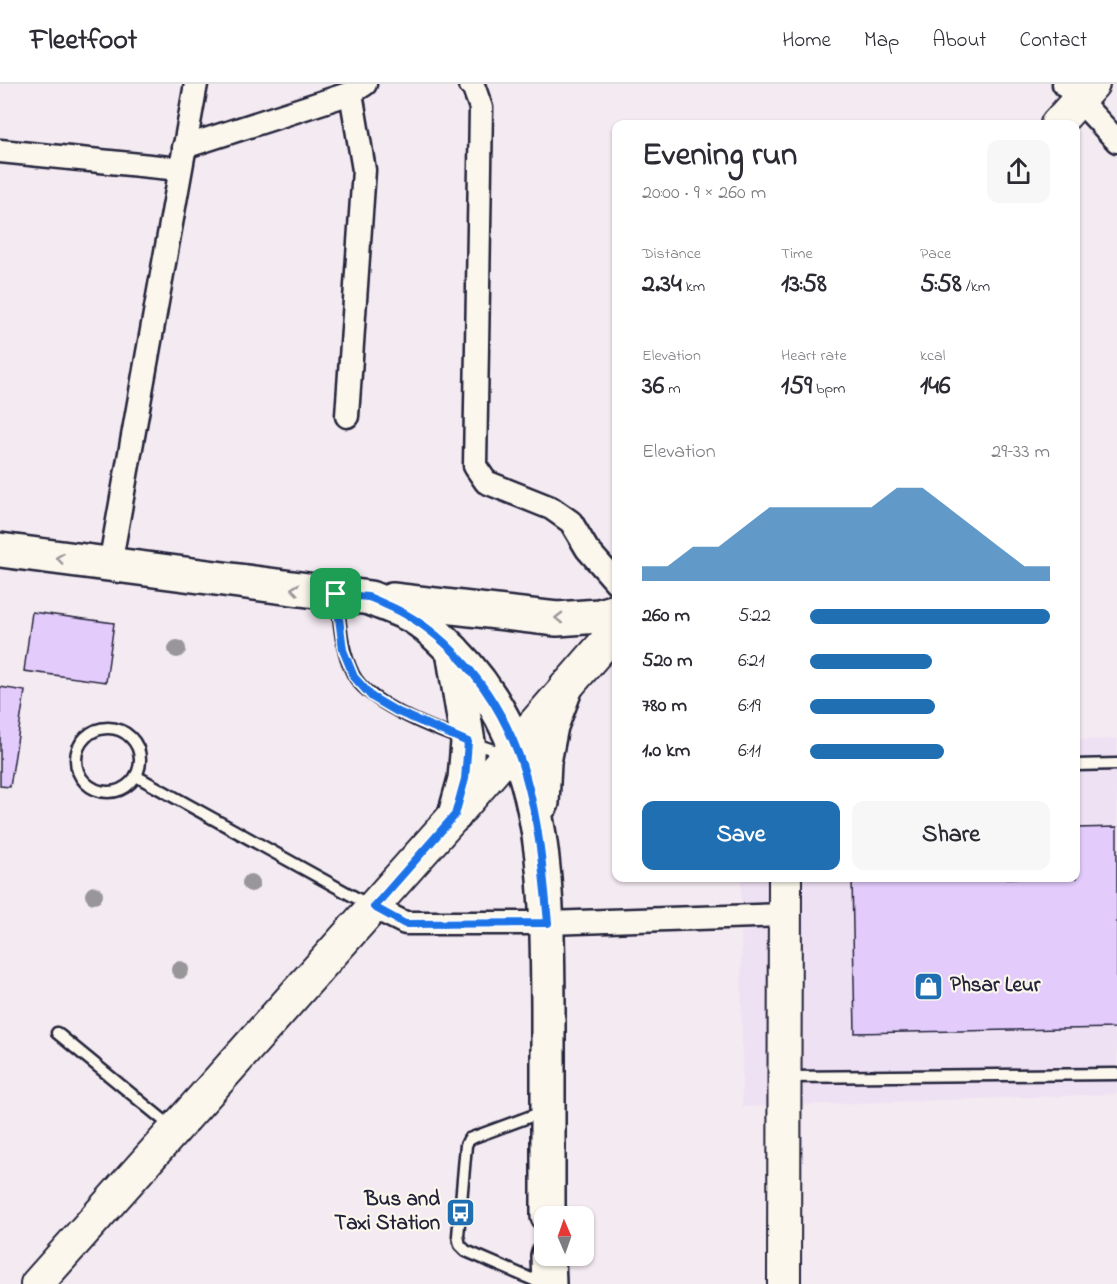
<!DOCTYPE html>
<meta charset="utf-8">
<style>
:root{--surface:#fff;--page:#f7f7f7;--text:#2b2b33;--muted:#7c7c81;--line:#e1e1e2;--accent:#1f6fb2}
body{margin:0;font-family:"Indie Flower",sans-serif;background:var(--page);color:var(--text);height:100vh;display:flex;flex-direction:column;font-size:22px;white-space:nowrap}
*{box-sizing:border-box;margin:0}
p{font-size:20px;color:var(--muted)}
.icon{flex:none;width:33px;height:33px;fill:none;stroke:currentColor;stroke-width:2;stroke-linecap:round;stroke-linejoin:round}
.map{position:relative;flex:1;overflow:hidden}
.details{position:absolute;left:612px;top:36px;width:468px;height:762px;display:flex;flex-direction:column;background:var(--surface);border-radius:12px;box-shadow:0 2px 4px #0004}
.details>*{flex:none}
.needle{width:39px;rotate:358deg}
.buttons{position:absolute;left:534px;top:1122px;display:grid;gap:12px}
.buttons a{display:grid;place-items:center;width:60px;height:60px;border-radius:12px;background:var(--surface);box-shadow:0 2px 4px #0004;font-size:30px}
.pin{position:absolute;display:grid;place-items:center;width:51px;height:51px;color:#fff;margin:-26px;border-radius:12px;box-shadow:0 3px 9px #0006}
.round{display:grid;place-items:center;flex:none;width:63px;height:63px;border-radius:12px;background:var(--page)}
.head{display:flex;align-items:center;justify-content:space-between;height:102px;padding:0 30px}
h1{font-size:33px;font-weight:800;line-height:45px}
.figures{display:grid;grid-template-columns:repeat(3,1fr);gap:9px;height:102px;padding:6px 30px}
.figures div{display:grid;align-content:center}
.figures b{font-size:26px;font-weight:800}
.figures small{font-size:16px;font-weight:400}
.figures p{font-size:16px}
.chart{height:168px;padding:12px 30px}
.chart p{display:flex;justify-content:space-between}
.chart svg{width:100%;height:108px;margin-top:6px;fill:var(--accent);opacity:.7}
.action{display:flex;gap:12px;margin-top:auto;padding:12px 30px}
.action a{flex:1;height:69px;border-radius:12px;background:var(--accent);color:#fff;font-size:24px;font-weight:800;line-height:69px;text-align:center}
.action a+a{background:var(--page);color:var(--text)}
ul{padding:0 30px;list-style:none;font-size:20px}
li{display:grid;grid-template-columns:96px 72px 1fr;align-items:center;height:45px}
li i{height:15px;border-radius:8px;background:var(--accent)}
header{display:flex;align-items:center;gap:36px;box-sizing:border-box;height:84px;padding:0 30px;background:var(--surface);border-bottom:2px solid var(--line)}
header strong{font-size:28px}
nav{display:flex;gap:33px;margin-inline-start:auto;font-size:21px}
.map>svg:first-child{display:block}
.built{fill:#efe1f4}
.building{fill:#e3cbfc;stroke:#22223b;stroke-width:1.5}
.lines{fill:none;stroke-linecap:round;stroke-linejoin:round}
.lane-casing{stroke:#22223b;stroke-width:15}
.street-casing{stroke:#22223b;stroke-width:27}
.secondary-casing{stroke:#22223b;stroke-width:36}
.primary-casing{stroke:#22223b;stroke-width:38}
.lane{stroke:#fbf7ec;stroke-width:10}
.street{stroke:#fbf7ec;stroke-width:22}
.secondary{stroke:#fbf7ec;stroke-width:32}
.primary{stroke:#fbf7ec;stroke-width:33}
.tree{fill:#99969a}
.oneway{stroke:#99979c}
.route-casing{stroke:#fff;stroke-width:12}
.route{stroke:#1a73e8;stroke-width:8}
.labels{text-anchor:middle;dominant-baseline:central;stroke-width:4.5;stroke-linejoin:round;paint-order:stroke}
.poi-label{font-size:21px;font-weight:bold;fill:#22223b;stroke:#fbf7ec;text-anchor:start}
</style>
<header>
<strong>Fleetfoot</strong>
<nav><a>Home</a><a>Map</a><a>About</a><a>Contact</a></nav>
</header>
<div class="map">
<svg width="1117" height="1200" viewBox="0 0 1117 1200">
<rect width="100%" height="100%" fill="#f4eaf1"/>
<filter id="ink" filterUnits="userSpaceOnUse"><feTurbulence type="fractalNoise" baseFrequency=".0167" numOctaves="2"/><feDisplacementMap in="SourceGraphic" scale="12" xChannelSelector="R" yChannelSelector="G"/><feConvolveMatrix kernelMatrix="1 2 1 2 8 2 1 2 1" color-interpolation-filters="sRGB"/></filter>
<g filter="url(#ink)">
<path class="built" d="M1117 655V1010L742 1023 741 794H1076V656Z"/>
<g class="building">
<path d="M32 528 114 539 106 598 24 587Z"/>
<path d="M0 603 25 607 10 703 0 702Z"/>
<path d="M1117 743V944L855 949 852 794H1076V744Z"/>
</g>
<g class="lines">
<defs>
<g id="lane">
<path d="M337 514C340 540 341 566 353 590 371 626 465 657 503 669"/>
<circle cx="108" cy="676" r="32"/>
<path d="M1076 681 1117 680"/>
<path d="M136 692 369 821"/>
<path d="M57 949 173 1044"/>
<path d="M787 993 1117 990"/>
<path d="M543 1200 466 1167 460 1161 458 1152 466 1061 469 1055 545 1027"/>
</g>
<g id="street">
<path d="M470 0 474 4 481 24 475 382 486 398 551 424 571 438 587 465 616 498"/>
<path d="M1064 0 1117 57"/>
<path d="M184 63 351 9 365 0"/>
<path d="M0 67 180 85"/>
<path d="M347 332 364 86 351 9"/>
<path d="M110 481 196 0"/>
<path d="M373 823 405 839H548L784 831"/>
</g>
<g id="secondary">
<path d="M1057 40 1093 0"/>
<path d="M37 1200 455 731 616 546"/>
<path d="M784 1200 785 794"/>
</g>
<g id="primary">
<path d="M0 466 370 514C384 520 399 525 412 532 428 541 440 554 453 567 549 663 547 798 548 924 548 994 548 1063 548 1132"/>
<path d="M392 516 557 535 599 532 616 527"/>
<path d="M453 567 468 658 465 695 455 731"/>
<path d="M542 719 544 678 551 642 566 603"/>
<path d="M548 1172 549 1200"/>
</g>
</defs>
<use href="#lane" class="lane-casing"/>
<use href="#street" class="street-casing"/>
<use href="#secondary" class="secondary-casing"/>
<use href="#primary" class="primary-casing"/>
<use href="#lane" class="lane"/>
<use href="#street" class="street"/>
<use href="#secondary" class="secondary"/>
<use href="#primary" class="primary"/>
</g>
<g class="tree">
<circle cx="177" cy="565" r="9"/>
<circle cx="251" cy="799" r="9"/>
<circle cx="94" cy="811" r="9"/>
<circle cx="180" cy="886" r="9"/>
</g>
<defs><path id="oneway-chevron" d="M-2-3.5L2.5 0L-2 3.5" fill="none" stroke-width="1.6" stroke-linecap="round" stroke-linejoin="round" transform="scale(1.5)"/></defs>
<g class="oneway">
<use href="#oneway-chevron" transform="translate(60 474) rotate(-172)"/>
<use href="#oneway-chevron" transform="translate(295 505) rotate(-173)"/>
<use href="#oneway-chevron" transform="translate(559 534) rotate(-179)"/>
</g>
</g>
<g class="lines" filter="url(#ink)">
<defs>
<path id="route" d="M336 510C347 511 358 512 368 513 375 515 382 519 389 522 414 533 433 547 452 566 531 646 538 733 548 839L405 840 374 823 455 731 465 695 468 658 396 627 372 613 354 593 343 566Z"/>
</defs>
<use href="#route" class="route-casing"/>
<use href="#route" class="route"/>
</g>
<defs>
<symbol id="shop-square" viewBox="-11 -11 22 22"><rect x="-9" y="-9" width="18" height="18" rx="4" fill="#1f6fb2" stroke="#fbf7ec"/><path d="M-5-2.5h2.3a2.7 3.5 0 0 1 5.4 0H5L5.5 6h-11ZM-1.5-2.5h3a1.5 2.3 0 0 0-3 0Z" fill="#fff"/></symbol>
<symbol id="bus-square" viewBox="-11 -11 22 22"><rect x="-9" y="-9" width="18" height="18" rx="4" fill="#1f6fb2" stroke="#fbf7ec"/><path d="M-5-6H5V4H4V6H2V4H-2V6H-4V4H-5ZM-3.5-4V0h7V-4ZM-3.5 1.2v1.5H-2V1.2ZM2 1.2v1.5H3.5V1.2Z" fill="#fff"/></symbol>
</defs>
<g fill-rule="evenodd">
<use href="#shop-square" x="912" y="886" width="33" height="33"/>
<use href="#bus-square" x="444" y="1112" width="33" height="33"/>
</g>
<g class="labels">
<g class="poi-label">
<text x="950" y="902">Phsar Leur</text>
<text x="440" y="1116" text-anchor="end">Bus and<tspan x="440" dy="24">Taxi Station</tspan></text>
</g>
</g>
</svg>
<div class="buttons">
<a><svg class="needle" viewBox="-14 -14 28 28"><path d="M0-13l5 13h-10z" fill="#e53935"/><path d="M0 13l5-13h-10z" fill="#7c7c81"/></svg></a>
</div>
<div class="pin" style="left:336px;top:510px;background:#1e9e55"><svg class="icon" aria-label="arrive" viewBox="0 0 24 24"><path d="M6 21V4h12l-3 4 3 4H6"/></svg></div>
<section class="details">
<div class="head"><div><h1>Evening run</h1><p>20:00 · 9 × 260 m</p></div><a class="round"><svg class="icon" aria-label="share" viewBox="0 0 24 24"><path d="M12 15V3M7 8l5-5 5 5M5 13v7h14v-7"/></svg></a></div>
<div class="figures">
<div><p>Distance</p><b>2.34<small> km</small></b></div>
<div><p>Time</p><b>13:58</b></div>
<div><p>Pace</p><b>5:58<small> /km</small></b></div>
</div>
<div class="figures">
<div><p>Elevation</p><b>36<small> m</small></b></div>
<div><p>Heart rate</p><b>159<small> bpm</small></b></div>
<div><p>kcal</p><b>146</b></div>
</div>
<div class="chart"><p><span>Elevation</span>29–33 m</p>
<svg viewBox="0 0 160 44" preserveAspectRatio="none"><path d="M0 44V38L10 38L20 30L30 30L40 22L50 14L60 14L70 14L80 14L90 14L100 6L110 6L120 14L130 22L140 30L150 38L160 38V44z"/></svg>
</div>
<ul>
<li><b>260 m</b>5:22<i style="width:100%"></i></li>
<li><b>520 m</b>6:21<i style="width:51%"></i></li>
<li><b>780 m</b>6:19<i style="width:52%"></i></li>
<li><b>1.0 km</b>6:11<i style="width:56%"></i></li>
</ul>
<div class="action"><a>Save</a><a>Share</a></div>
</section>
</div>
